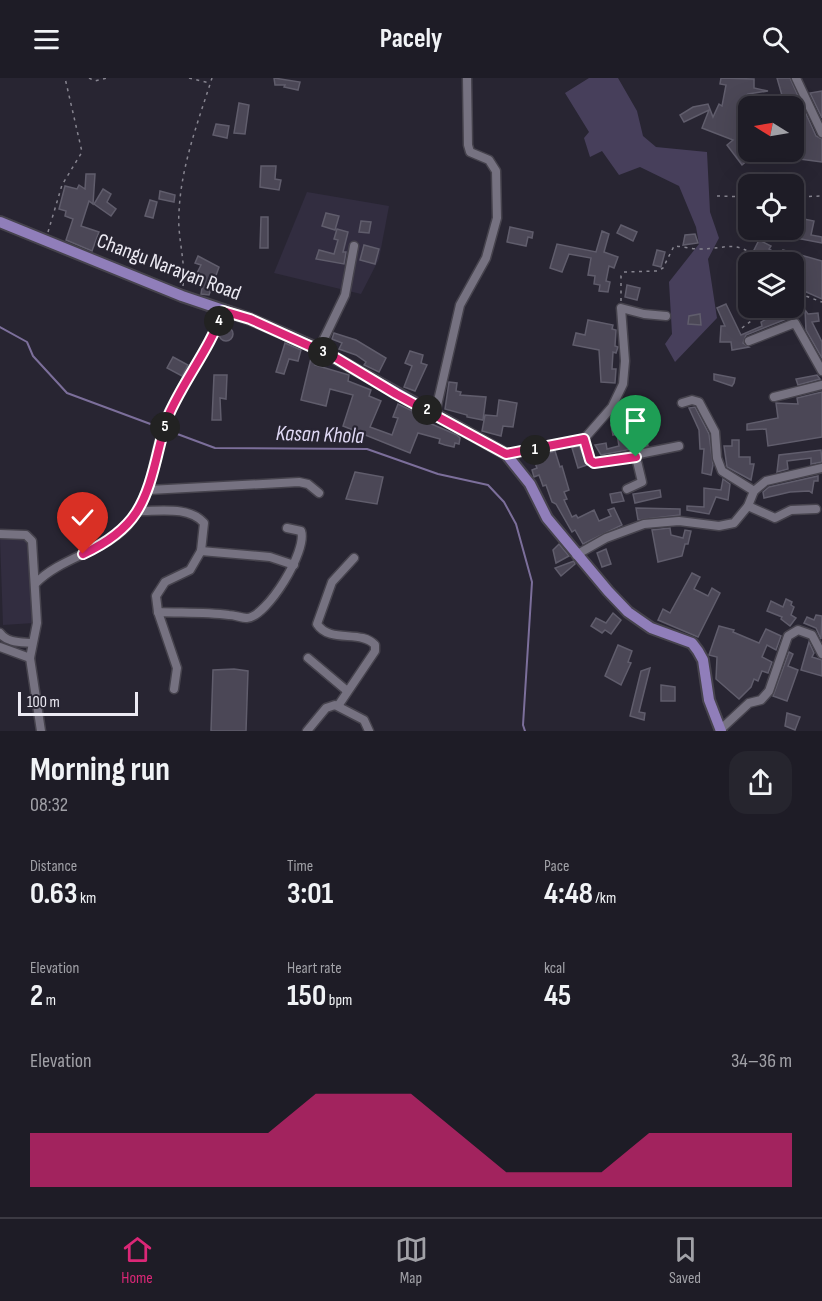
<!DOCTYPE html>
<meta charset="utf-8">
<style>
:root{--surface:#1e1c26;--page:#26252e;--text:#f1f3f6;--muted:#a1a1a7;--line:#3c3a43;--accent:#db2777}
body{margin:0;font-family:"Sofia Sans Condensed",sans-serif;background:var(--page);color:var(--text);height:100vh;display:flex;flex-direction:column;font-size:22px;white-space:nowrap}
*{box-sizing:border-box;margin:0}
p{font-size:20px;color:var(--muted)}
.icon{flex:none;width:33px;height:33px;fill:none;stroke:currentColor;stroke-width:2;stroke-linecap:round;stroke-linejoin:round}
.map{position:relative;height:653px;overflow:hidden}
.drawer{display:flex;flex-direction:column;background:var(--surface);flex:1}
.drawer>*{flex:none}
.needle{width:39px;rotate:281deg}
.tools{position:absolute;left:738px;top:18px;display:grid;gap:12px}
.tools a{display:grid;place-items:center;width:66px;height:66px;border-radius:12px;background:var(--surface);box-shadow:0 6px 24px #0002,0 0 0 2px var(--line);font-size:30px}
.scale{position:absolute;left:18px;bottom:15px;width:120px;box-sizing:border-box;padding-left:6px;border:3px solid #eceaf3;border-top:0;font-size:16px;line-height:21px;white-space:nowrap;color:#eceaf3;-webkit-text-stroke:4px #282532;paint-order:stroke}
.pin{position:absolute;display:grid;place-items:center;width:51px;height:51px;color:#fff;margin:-62px -26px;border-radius:50% 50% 50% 0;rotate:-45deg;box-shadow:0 0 6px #0007}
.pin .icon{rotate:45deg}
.km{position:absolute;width:30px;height:30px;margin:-15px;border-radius:50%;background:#222;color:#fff;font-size:16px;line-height:30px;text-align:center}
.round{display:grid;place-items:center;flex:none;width:63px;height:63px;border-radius:18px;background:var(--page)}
.headline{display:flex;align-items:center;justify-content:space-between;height:102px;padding:0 30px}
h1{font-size:33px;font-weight:700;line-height:45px}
.figures{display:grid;grid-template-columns:repeat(3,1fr);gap:9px;height:102px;padding:6px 30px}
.figures div{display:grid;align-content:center}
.figures b{font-size:30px;font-weight:700}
.figures small{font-size:16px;font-weight:400}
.figures p{font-size:16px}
.chart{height:168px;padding:12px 30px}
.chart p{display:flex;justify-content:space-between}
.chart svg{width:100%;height:108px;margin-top:6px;fill:var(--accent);opacity:.7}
header{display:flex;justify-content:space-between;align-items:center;height:78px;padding:0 30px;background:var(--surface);font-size:27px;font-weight:700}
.tabs{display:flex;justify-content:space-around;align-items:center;height:84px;border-top:2px solid var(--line);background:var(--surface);font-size:16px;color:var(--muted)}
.tabs a{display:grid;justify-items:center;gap:3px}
.tabs .current{color:var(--accent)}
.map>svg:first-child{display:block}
.built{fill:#322d40}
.green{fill:#473f5b}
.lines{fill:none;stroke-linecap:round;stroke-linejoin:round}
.stream{stroke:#7c6f9b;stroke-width:2}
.building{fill:#4b4756;stroke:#605d6c;stroke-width:1.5}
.minor-casing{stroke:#46434d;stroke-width:11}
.major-casing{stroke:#46434d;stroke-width:14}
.path{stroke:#878590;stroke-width:1.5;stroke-dasharray:3 4.5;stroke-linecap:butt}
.minor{stroke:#767281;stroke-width:8}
.major{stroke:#907eba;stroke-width:10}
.route-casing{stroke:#fff;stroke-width:12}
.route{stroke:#db2777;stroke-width:8}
.labels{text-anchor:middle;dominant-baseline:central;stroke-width:4.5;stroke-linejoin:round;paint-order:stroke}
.street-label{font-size:21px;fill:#eceaf3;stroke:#282532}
.water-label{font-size:22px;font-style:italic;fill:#dfd8f4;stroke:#282532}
</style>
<header><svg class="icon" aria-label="menu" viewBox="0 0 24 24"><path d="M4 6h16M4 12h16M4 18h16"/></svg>Pacely<svg class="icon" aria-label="search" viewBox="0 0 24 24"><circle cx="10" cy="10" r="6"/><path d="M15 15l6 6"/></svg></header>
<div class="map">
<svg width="822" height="653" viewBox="0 0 822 653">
<rect width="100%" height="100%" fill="#282532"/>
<g class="built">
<path d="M307 114 389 128 379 181 361 216 274 195Z"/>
<path d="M28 458 34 545 3 547 0 460Z"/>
</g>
<path class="green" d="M589 0H618L637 33 643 58 656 69 707 74 710 134 719 160 708 181 717 240 675 284 665 266 672 256 669 204 699 166 696 149 679 108 640 89 619 97 602 73 590 79 584 60 589 54 565 15Z"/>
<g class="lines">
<path class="stream" d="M0 249 27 264 33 278 67 315 215 370 367 371 438 396 488 407 504 424 516 446 532 504 523 647 525 653"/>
</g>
<g class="building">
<path d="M274 0 300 4 298 12 284 9 285 7H275Z"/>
<path d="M721 0 754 1V10L768 13 748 16 744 19H747L748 29 741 51 748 52V65L741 63 748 74V82L742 87 727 67 733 62 702 50 709 32 684 44 680 37 693 29 708 26 713 39 719 26 722 28 726 7 720 6Z"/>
<path d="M777 0H790L816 58 822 61V84L800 81V71L794 72V28H785Z"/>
<path d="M822 13V40L810 15Z"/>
<path d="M239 25 249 27 245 56 234 55Z"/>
<path d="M216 46 229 48 227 60 213 57Z"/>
<path d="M261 88H276L275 101 281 102 279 112 260 109Z"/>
<path d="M86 96H95L93 126 89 123 81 148 99 154 92 173 66 162 73 141 65 138 66 133 59 131 65 108 77 111 79 107 85 111Z"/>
<path d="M103 111 111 116 107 124 116 131 111 138 94 126Z"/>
<path d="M160 113 175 117 174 124 159 121Z"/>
<path d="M150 122 157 124 153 140 145 138Z"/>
<path d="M326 135 339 138 335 152 322 148Z"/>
<path d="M261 139H268V170H260Z"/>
<path d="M794 139 814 143 811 157 822 159V165L796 160 774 152H794Z"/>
<path d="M361 143 371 144 369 155 359 154Z"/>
<path d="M621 147 637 154 633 163 617 155Z"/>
<path d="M510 149 533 154 532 160 528 159 526 168 507 164Z"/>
<path d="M337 151 348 154 343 174H346L344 186 316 181 319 172 334 176 338 162 334 161Z"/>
<path d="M602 153 609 156 604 174 618 179 614 190 609 188 606 203 610 204 608 214 599 213 600 207 594 206 595 198 588 197 591 180 569 176 562 194 550 190 557 166 596 174Z"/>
<path d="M695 156 698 165 683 167 685 157Z"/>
<path d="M759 162 771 168 769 171 777 176 772 183 754 172Z"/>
<path d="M364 167 379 171 375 186 360 182Z"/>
<path d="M657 172 665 174 661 189 653 187Z"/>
<path d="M783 172 822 183V221L804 213 805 210 794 203V184H780Z"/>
<path d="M198 178 219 189 209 217 201 216 204 198 197 195 201 187 195 185Z"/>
<path d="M627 207 640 210 637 222 625 219Z"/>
<path d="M726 226 741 257 762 248 761 244 768 240 765 234 777 230H785L789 240 746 257 743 265 749 269 732 272 731 264H720L721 248H725L717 230Z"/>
<path d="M805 232 808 236 818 235 819 243 812 244 822 264V280L806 252Z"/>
<path d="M700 236 701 247 688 246 689 238Z"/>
<path d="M588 242 613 247 612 251 616 252 615 268 618 269 616 275 613 274 612 291H616L615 305 601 304 599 272 573 267 576 255 585 257Z"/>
<circle cx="226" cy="256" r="7"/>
<path d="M334 255 356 262 386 280 379 294 364 287 366 284 356 277 339 271 342 265 332 261Z"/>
<path d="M285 265 301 272 298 283 289 281 284 296 276 294Z"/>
<path d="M410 273 423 277 421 285 427 287 415 313 404 309 412 288 405 285Z"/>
<path d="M312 276 317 279 315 287 349 297 348 303 371 312 369 318 381 323 370 349 392 357 398 340 393 339 398 326 421 337 420 341 457 357 460 360 459 366 455 365 454 369 445 367 439 365 440 361 418 355 410 375 343 348 353 317 330 311 326 328 301 322Z"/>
<path d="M173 279 188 287 182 298 167 290Z"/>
<path d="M714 296 735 300 734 305 732 308 714 302Z"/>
<path d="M214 297H227L226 321 220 320 221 342H212Z"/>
<path d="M817 297 820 301 798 307 796 301Z"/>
<path d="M449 304 457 305 456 313 461 314 460 317 486 319 483 342 467 339V337L445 331Z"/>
<path d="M822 314V359L768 368 766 351 747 352V346L778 340 776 325 798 326 797 320Z"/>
<path d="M499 322 517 325 513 349 503 348 501 358 482 353 485 337 497 338Z"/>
<path d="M695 329 709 356 713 387 711 397 702 395 704 371H700L699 352 689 330Z"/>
<path d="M621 333 626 357 645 353 648 368 601 377 595 367 606 365 607 371 619 368 617 356 613 357 611 347 616 346 614 337Z"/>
<path d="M732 362H739V379H750V386H754L751 402 727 389 724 368H732Z"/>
<path d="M579 368 587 387 578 390 572 370Z"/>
<path d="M821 372 822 384 811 386V380L787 383 788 391 777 394 779 377Z"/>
<path d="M555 373 560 389 562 388 569 412 564 414 567 421 564 422 572 439 576 437 578 440 594 432 599 443 611 438 608 432 614 430 622 447 583 466 575 452 572 454 556 426 552 424 546 407 543 408 539 397 534 399 532 392 537 390 533 380Z"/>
<path d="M355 394 383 399 377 426 346 421Z"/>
<path d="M818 398V403H814L812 415 809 413 790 414 764 420 763 414 769 409Z"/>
<path d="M723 401 730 406 728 422 716 419 709 436 687 432V428L704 429V410L721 412Z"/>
<path d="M660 412 661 419 635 425 633 416Z"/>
<path d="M621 414 624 423 612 425 610 416Z"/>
<path d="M636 430 680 431V437L638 442Z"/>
<path d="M670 450 671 457 683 460 685 452 691 453 688 466H685L682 478 658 484 652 452Z"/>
<path d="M559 466 569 478 556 485 553 472Z"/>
<path d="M606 471 611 486 602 489 597 475Z"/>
<path d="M574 483 575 486 561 498 555 490Z"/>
<path d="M692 495 700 499 694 511 708 518 712 510 720 515 698 559 658 542 663 531 670 535Z"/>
<path d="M786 521 792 524 791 527 794 529 791 537 796 540 790 548 781 541 782 539 767 533 771 523 783 529Z"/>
<path d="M613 535 621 542 611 556 605 552 602 555 591 548 596 540 606 545Z"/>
<path d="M816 537 822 538 821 561 816 550 804 545 807 539 814 542Z"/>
<path d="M719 548 734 552 733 554 759 565 766 551 781 558 776 572 767 567 762 579 772 584 768 595 762 593 758 603 754 601 751 609 739 621 716 601 717 579 709 577Z"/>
<path d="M809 564 814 575 812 579 822 582V598L801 592Z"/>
<path d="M618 567 632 573 628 584 631 585 621 607 605 598Z"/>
<path d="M789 574 793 576 788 588 798 592 787 623 773 618Z"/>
<path d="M650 590 639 634 645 635 644 642 630 638 641 593Z"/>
<path d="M234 591 248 593 246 653H211L213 592Z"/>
<path d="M661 607 675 609V623H661Z"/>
<path d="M787 635 800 639 795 652 785 648Z"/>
</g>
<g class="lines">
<defs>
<g id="minor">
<path d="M796 0 822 55"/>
<path d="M749 263 795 245 822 293"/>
<path d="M319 271 345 217 354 168"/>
<path d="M774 319 822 307"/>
<path d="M682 325 692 322 699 324 715 354 717 380 722 393 754 413"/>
<path d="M435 336 460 227 486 180 497 140 496 93 489 82 470 74 468 67 467 0"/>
<path d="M584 361 590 382 594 385 679 368"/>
<path d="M506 376 584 361 612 329 623 306 625 283 621 230 644 236 666 238"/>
<path d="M627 411 642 404 636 379"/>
<path d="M149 412 299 404 308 406 319 415"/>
<path d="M748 428 775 440 791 432 816 431"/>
<path d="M139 433C161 433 189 428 204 445L201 473 190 492 165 504 156 518 158 534 177 590 174 611"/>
<path d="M0 456 26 457 32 463 37 545 30 580 41 653"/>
<path d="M201 473 270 479 294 487"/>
<path d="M576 477 606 460 644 446 679 443 719 448 734 445 748 428 754 413 766 403 822 390"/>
<path d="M36 505C60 480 102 474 126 449 156 416 152 373 169 334 186 299 209 270 223 233"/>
<path d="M158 534C182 535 205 534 229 537 235 537 241 540 247 540 267 539 308 472 301 453L287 450"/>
<path d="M0 555C7 565 21 564 32 565"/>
<path d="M0 569 30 580"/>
<path d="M308 580 346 612"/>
<path d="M338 628 375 573V567C361 551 330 566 317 546L332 504 354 480"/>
<path d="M720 652 749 625 761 622 769 613 788 558 798 552 812 557 822 576"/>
<path d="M307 653 326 630 335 627 364 642 369 653"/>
</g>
<path id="major" d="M0 144 182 218 250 241 319 271 506 376 530 406 547 440 608 513 628 534 651 550 692 565 698 573 703 582 709 622 721 653"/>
</defs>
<use href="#minor" class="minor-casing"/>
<use href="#major" class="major-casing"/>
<g class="path">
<path d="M89 0 95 3 107 0"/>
<path d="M189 0 210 5"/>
<path d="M717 118 748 119"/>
<path d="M794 119 822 118"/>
<path d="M48 154 62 107 82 74 65 0"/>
<path d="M183 208C186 183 177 159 179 134 181 88 198 44 212 0"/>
<path d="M794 210 803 217 822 224"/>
<path d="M621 223V198L624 194 658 193 663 190 674 168C682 168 690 171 698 171 732 171 732 160 764 184"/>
<path d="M797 236 803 217"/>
<path d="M742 250 768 230"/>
</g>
<use href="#minor" class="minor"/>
<use href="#major" class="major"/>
</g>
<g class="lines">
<defs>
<path id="route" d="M83 476C137 451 146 425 159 370 162 358 165 345 170 334 186 299 210 270 223 233L250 241 336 280 396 316 506 376 584 361 590 382 594 385 636 379"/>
</defs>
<use href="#route" class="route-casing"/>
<use href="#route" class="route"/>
</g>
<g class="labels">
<g class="street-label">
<text transform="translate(169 189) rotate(21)">Changu Narayan Road</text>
</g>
<g class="water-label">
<text transform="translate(320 357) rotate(2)">Kasan Khola</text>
</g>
</g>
</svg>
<div class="tools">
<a><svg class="needle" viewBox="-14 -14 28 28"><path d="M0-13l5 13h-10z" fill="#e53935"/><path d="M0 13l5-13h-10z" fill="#a1a1a7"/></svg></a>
<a><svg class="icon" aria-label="locate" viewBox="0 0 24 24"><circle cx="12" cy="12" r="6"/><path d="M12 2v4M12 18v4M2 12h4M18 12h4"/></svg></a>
<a><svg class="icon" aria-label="layers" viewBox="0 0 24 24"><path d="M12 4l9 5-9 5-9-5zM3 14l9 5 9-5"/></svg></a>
</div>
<div class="scale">100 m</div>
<div class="pin" style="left:636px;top:379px;background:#1e9e55"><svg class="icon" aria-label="arrive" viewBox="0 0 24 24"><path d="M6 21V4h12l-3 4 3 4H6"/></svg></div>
<div class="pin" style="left:83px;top:476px;background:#d93025"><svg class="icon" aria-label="check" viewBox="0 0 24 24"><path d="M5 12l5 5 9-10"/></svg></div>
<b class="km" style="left:535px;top:372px">1</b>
<b class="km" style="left:427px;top:332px">2</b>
<b class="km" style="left:323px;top:274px">3</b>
<b class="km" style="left:219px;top:243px">4</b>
<b class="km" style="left:165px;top:349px">5</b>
</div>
<section class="drawer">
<div class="headline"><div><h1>Morning run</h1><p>08:32</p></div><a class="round"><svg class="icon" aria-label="share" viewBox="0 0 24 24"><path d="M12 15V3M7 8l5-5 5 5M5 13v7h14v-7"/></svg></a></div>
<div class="figures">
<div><p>Distance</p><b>0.63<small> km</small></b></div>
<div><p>Time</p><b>3:01</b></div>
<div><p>Pace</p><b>4:48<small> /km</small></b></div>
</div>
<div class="figures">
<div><p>Elevation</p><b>2<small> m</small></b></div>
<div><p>Heart rate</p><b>150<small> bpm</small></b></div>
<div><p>kcal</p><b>45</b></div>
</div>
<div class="chart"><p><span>Elevation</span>34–36 m</p>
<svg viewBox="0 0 160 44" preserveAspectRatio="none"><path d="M0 44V22L10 22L20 22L30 22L40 22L50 22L60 6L70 6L80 6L90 22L100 38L110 38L120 38L130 22L140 22L150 22L160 22V44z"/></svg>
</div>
</section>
<nav class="tabs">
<a class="current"><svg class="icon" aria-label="home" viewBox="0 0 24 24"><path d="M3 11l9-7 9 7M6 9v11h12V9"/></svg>Home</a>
<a><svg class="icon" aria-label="map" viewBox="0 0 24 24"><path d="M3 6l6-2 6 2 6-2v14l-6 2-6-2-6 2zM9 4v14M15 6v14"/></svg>Map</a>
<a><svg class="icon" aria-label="saved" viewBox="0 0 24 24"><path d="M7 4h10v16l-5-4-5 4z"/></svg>Saved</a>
</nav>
